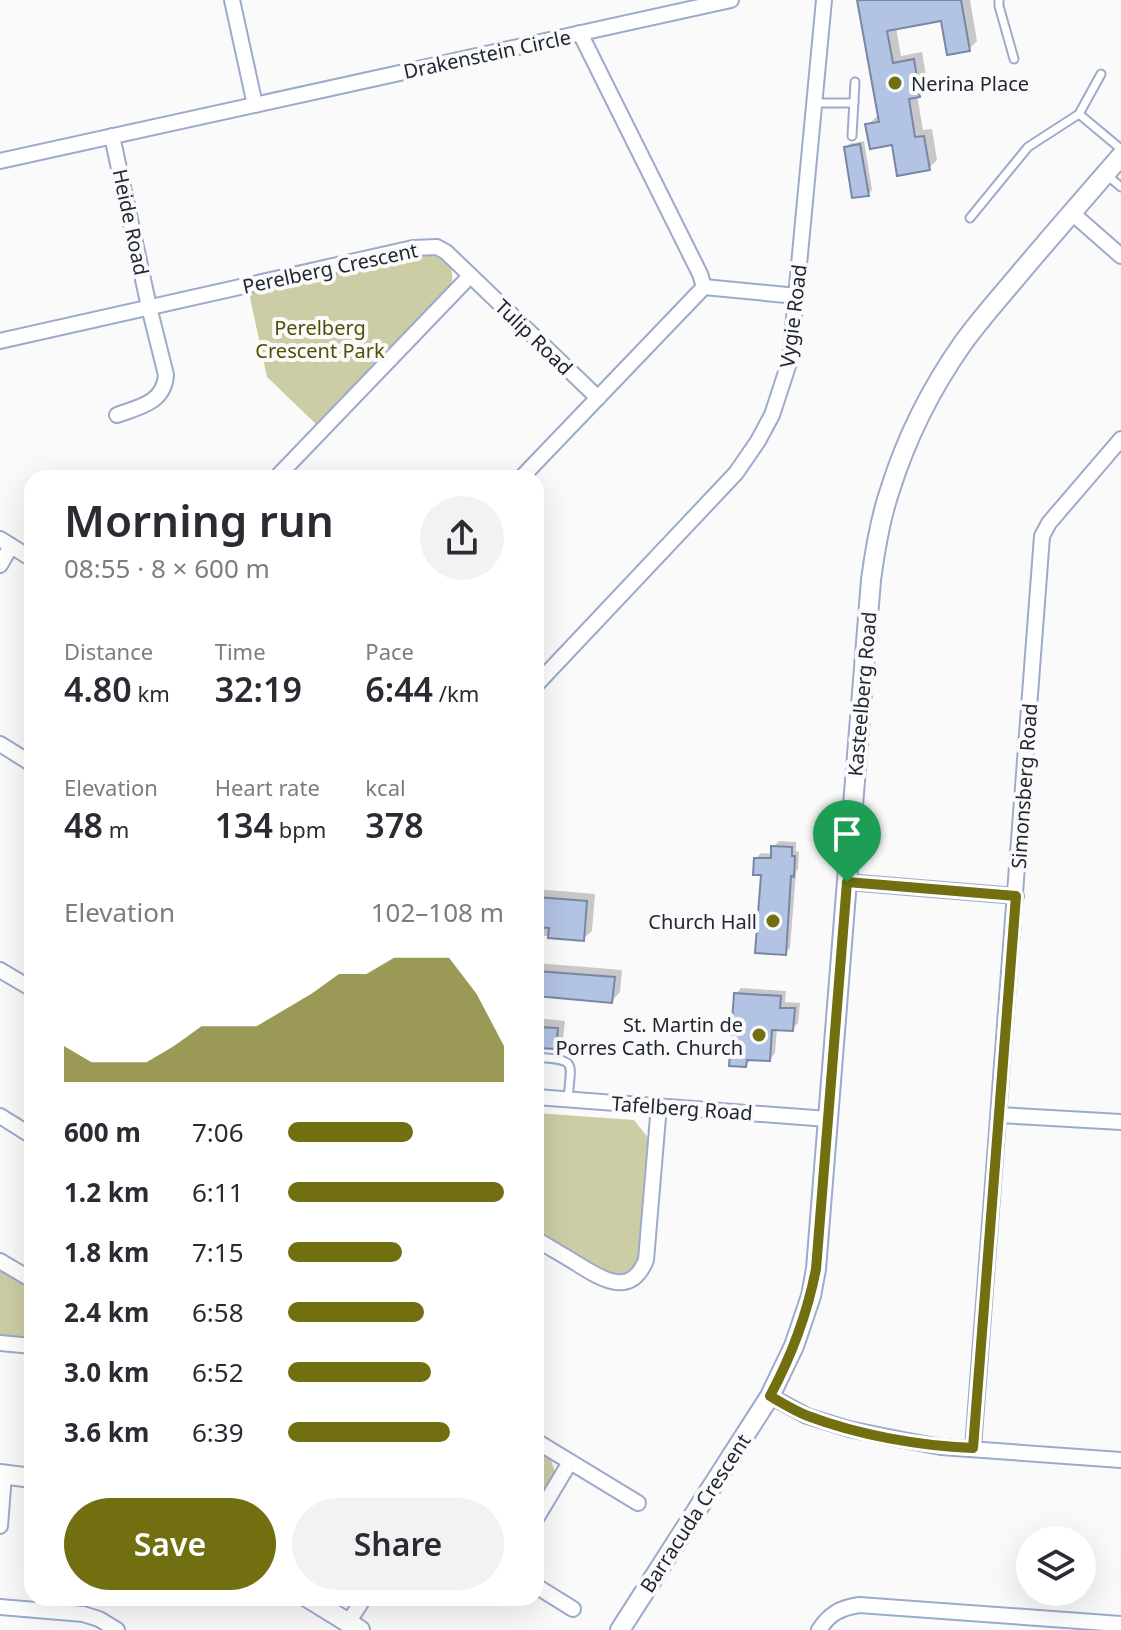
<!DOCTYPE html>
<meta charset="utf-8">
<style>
:root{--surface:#fff;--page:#f2f2f3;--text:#2b2b33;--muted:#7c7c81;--accent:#716f10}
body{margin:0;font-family:"Noto Sans",sans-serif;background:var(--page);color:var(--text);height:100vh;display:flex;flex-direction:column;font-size:30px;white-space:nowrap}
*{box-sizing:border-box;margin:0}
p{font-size:26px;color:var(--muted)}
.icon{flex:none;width:44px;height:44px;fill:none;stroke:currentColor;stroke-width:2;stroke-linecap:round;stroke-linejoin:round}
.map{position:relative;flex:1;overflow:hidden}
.sheet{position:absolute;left:24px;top:470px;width:520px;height:1136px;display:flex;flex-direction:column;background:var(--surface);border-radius:24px;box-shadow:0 8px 32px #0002}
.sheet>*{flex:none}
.tools{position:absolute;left:1016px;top:1526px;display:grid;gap:16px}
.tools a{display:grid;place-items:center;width:80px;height:80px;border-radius:50%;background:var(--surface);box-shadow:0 8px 32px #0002;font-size:40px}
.pin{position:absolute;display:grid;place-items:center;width:68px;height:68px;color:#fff;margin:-82px -34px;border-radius:50% 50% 50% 0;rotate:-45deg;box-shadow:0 0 8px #0007}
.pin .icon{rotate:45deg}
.round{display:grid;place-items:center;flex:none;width:84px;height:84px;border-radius:42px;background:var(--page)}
.head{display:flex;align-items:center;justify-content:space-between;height:136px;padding:0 40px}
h1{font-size:44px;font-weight:600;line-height:60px}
.figures{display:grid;grid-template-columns:repeat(3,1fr);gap:12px;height:136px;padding:8px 40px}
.figures div{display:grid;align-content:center}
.figures b{font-size:34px;font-weight:600}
.figures small{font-size:22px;font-weight:400}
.figures p{font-size:22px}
.chart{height:224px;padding:16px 40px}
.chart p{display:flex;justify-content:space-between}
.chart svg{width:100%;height:144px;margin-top:8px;fill:var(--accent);opacity:.7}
.action{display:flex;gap:16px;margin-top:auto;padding:16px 40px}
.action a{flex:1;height:92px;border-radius:48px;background:var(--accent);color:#fff;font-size:32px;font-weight:600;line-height:92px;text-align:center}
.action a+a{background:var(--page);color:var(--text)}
ul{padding:0 40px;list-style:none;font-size:26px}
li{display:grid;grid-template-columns:128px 96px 1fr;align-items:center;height:60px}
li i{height:20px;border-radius:10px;background:var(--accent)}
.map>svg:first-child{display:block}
.green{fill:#cdcda5}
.shadow{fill:#0003}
.building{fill:#b3c3e3;stroke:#7887a5;stroke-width:2}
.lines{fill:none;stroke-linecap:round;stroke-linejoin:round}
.service-casing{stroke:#9cabcb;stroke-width:11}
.minor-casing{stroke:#9cabcb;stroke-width:18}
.tertiary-casing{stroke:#9cabcb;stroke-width:22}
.service{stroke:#fff;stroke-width:7}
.minor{stroke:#fff;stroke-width:14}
.tertiary{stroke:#fff;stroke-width:18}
.route-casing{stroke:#fff;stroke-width:16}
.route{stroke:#716f10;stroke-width:10}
.poi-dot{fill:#716f10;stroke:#fafafa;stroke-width:3}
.labels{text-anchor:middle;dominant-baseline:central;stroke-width:8;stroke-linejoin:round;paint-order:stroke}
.street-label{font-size:20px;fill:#212733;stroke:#fafafa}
.poi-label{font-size:20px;fill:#212733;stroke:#fafafa;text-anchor:end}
.park-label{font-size:20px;fill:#514f03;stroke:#fafafa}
</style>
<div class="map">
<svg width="1121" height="1630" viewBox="0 0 1121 1630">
<rect width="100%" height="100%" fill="#fafafa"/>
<g class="green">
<path d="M429 252C446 255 456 269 451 285L318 426 267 377 249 293Z"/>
<path d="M536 1113 634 1120 649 1139 639 1258C633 1274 622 1276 607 1273L536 1230Z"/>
<path d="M0 1267 32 1287V1339L0 1337Z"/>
<path d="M536 1449 551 1460 555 1472 536 1507Z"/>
</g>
<g class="shadow">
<path d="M859 0H970L977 41 969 49 942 19 896 27 901 56 922 52 928 87 917 95 923 130 932 129 937 160 929 168 868 125 876 117 880 116Z"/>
<path d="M864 141 872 190 868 194 846 148 849 144Z"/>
<path d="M779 841 796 842V851L799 852 798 869 796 872 790 948 785 953 763 873 756 858 761 853 773 854V847Z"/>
<path d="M536 889 595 894 592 931 583 939 536 935Z"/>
<path d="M536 963 622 970 620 992 612 1001 536 994Z"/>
<path d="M741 988 786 991 785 1002 800 1003 798 1023 792 1029 777 1028 775 1053 770 1059H751L746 1065 736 994Z"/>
<path d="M536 1018 565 1021 563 1039 555 1047 536 1046Z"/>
</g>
<g class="building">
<path d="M857 0H961L970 51 947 55 941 21 887 31 893 63 914 59 920 97 909 99 915 137 924 136 930 170 897 176 892 145 870 149 865 124 879 122Z"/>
<path d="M860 144 869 196 852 198 844 147Z"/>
<path d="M771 846 792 847V856H795L794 877 791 876 786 955 755 953 761 875H753L754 858H771Z"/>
<path d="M536 897 587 901 584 941 548 938 549 928 536 927Z"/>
<path d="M536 971 615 977 612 1003 536 996Z"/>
<path d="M734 993 781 996 780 1008H795L793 1031 772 1030 770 1061 747 1060 746 1067 729 1066Z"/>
<path d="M536 1027 558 1028 556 1049 536 1048Z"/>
</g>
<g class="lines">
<defs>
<g id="service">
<path d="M999 0V6L1014 59"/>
<path d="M814 103H854"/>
<path d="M1079 114 1121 149"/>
<path d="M852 136 855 82"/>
<path d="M1108 176 1121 187"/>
<path d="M970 218 1028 147 1079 114 1101 74"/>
<path d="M536 1057C578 1061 571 1060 568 1099"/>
</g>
<g id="minor">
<path d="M232 0 255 105"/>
<path d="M580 33 700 274 704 287"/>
<path d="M112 136 149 307 166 375C164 403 139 407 117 415"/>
<path d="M0 161 731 0"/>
<path d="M1072 213 1121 256"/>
<path d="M704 287 797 296"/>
<path d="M0 341 413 248 437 247 446 252 598 398"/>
<path d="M276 478 470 276"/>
<path d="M521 478 704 287"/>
<path d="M0 539 32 559"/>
<path d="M0 565 11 546"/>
<path d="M536 685 736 473 758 441 772 415 790 360 824 0"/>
<path d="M0 744 32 764"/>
<path d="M847 882 1016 896"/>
<path d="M0 970 32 989"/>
<path d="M536 1097 828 1119"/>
<path d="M999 1115 1121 1122"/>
<path d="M0 1116 32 1136"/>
<path d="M536 1239C550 1248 565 1256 579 1265 603 1280 631 1297 646 1260L659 1105"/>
<path d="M0 1261 32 1280"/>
<path d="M0 1343 32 1346"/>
<path d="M770 1396 807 1416 849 1429 898 1439 941 1447 1121 1460"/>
<path d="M536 1441 638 1503"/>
<path d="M973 1448 1042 536 1049 523 1121 439"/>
<path d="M536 1519 570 1462"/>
<path d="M0 1526 4 1475"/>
<path d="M536 1586 573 1609"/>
<path d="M0 1607 83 1614 99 1619 117 1630"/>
<path d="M348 1623 364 1598"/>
<path d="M819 1630C829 1614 840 1608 859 1605L1121 1624"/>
</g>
<g id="tertiary">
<path d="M0 1474 32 1478"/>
<path d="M308 1598 360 1630"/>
<path d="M620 1630 770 1396 794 1346 811 1296 816 1269 828 1119 871 580C875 550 880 519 890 490 906 439 932 387 963 343 981 318 1002 295 1021 272 1054 233 1088 194 1121 156"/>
</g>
</defs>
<use href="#service" class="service-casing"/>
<use href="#minor" class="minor-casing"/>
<use href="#tertiary" class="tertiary-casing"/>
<use href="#service" class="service"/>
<use href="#minor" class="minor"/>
<use href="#tertiary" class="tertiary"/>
</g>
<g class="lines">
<defs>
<path id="route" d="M847 882 1016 896 973 1448C920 1446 858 1435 808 1416 795 1411 782 1403 770 1396 792 1355 807 1315 816 1269Z"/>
</defs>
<use href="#route" class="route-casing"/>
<use href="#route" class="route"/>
</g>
<g class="poi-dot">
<circle cx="895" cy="83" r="8"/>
<circle cx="773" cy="921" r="8"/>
<circle cx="759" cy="1035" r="8"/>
</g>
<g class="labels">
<g class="street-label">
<text transform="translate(487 54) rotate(-12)">Drakenstein Circle</text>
<text transform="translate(131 222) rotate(78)">Heide Road</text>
<text transform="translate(330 268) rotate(-12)">Perelberg Crescent</text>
<text transform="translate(793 316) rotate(-83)">Vygie Road</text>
<text transform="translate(534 337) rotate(44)">Tulip Road</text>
<text transform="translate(862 694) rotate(-85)">Kasteelberg Road</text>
<text transform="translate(1024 786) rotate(-86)">Simonsberg Road</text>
<text transform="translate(682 1108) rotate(4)">Tafelberg Road</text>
<text transform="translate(695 1513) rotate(-57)">Barracuda Crescent</text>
</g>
<g class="poi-label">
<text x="911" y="83" text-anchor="start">Nerina Place</text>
<text x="757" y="921">Church Hall</text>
<text x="743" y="1024">St. Martin de<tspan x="743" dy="23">Porres Cath. Church</tspan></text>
</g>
<g class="park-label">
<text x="320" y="327">Perelberg<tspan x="320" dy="23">Crescent Park</tspan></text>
</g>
</g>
</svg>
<div class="tools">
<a><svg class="icon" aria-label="layers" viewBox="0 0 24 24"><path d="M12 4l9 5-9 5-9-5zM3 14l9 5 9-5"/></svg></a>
</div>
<div class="pin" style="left:847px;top:882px;background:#1e9e55"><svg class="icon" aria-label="arrive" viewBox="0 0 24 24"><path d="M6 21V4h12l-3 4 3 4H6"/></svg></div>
<section class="sheet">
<div class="head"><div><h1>Morning run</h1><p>08:55 · 8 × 600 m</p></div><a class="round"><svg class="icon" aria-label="share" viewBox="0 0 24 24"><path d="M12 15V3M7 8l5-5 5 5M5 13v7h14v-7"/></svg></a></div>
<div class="figures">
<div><p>Distance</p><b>4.80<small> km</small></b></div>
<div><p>Time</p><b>32:19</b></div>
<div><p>Pace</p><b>6:44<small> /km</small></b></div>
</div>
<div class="figures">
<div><p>Elevation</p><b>48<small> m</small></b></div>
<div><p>Heart rate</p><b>134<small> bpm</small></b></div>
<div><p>kcal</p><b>378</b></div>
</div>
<div class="chart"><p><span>Elevation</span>102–108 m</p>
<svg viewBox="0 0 160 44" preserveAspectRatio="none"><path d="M0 44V33L10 38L20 38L30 38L40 33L50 27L60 27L70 27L80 22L90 17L100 11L110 11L120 6L130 6L140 6L150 17L160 33V44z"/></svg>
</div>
<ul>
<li><b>600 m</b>7:06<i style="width:58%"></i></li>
<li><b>1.2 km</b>6:11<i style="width:100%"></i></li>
<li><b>1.8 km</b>7:15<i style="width:53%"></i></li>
<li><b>2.4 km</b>6:58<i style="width:63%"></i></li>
<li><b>3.0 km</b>6:52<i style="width:66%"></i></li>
<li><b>3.6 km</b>6:39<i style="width:75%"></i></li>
</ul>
<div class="action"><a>Save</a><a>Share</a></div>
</section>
</div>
